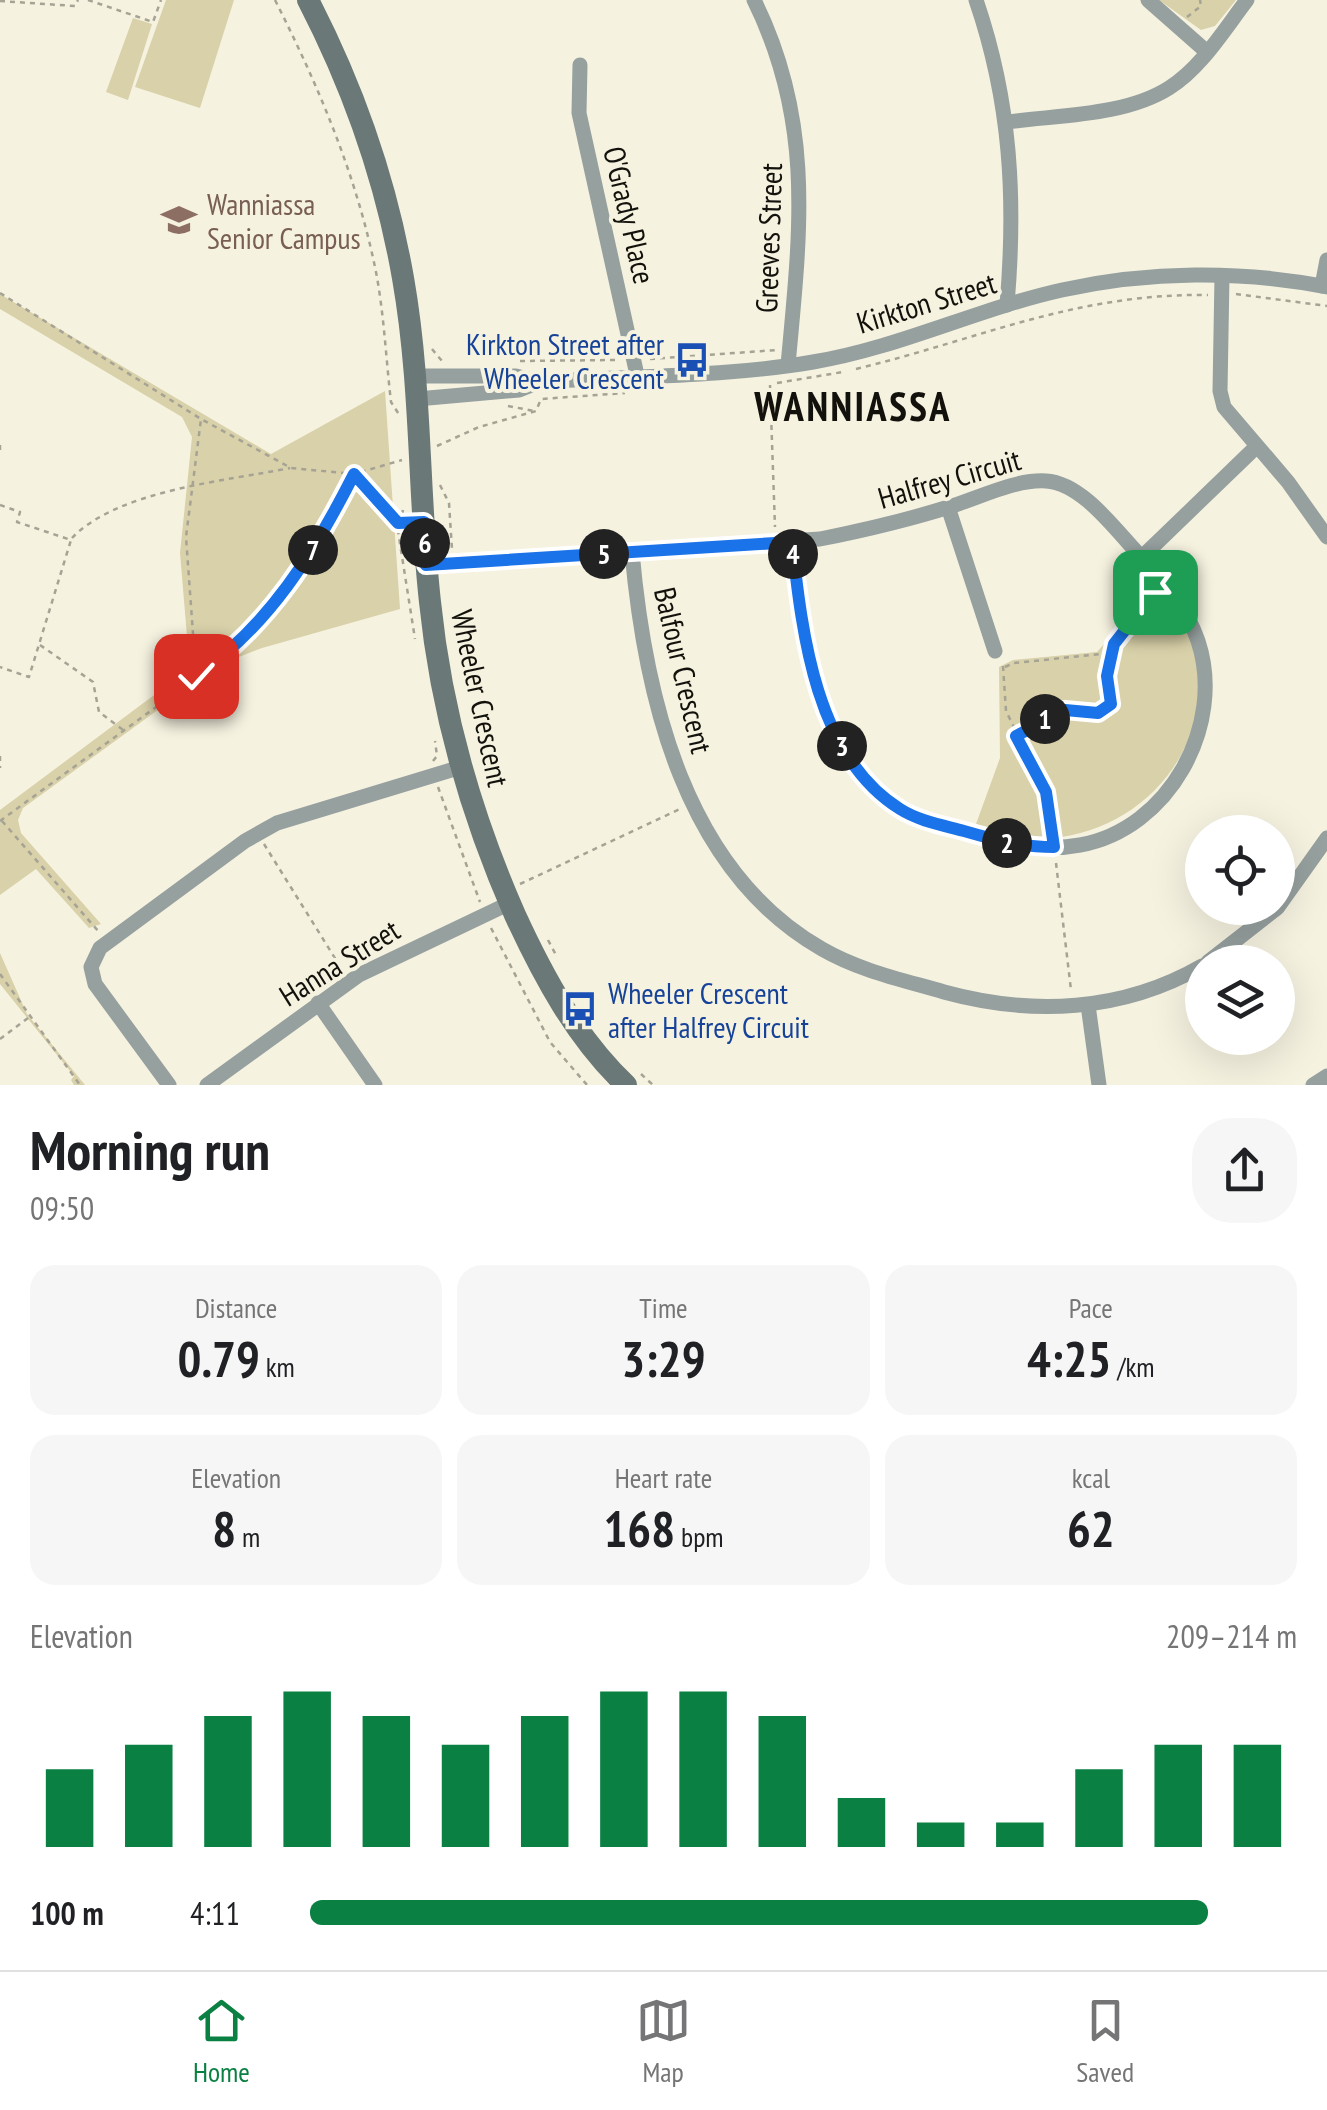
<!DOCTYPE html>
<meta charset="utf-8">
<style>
:root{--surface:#fff;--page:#f6f6f6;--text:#202124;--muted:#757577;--line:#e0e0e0;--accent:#0b8043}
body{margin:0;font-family:"PT Sans Narrow",sans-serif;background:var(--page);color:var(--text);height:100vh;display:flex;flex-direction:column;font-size:38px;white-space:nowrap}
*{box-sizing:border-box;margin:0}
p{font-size:32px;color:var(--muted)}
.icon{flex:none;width:55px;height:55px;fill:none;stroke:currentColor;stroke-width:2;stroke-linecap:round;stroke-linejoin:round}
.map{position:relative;height:1085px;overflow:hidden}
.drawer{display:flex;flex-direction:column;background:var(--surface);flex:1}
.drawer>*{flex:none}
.tools{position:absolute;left:1185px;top:815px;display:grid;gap:20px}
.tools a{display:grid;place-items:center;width:110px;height:110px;border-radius:50%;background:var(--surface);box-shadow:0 10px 40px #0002;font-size:50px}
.pin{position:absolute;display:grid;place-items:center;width:85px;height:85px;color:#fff;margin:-42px;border-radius:20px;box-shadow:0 5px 15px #0006}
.km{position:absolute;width:50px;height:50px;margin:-25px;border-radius:50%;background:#222;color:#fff;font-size:28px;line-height:50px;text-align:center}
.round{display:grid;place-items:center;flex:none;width:105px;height:105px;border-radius:40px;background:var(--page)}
.head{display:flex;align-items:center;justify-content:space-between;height:170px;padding:0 30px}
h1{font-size:55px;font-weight:800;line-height:75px}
.metrics{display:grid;grid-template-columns:repeat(3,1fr);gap:15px;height:170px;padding:10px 30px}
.metrics div{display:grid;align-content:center;border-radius:25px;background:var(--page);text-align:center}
.metrics b{font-size:50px;font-weight:800}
.metrics small{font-size:28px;font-weight:400}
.metrics p{font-size:28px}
.chart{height:280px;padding:20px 30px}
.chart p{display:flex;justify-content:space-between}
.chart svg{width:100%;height:180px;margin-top:10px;stroke:var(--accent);stroke-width:6}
ul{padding:0 30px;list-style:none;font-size:32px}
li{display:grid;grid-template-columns:160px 120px 1fr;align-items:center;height:75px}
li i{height:25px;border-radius:12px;background:var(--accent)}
.dock{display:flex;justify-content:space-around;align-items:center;height:140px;border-top:2px solid var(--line);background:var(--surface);font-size:28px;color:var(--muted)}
.dock a{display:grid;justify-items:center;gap:5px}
.dock .selected{color:var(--accent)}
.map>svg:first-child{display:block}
.green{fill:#d9d1a9}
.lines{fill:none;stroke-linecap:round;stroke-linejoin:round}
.path{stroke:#a6a395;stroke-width:2.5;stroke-dasharray:5 5;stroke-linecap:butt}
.street{stroke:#96a09f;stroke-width:15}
.secondary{stroke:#6b7878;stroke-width:22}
.route-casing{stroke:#fff;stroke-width:20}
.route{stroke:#1a73e8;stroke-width:12}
.labels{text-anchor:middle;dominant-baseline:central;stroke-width:8;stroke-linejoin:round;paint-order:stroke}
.education-label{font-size:30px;fill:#785e54;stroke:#f6f2e0;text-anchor:start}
.street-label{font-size:30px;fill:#12110b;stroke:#f6f2e0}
.transit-label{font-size:30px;fill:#164399;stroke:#f6f2e0;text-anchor:end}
.district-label{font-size:40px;font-weight:bold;letter-spacing:2.5px;fill:#12110b;stroke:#f6f2e0}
</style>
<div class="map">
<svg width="1327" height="1085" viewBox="0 0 1327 1085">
<rect width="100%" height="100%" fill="#f6f2e0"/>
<g class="green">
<path d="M166 0H234L200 108 135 87Z"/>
<path d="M1159 0H1236L1215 26 1201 30Z"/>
<path d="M133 18 152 24 128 100 106 92Z"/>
<path d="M0 294 271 454 385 391 400 609 262 648 221 664 23 808 18 820 21 833 101 924 89 928 36 869 0 895V810L185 672 189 660 180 553 192 437 182 417 0 309Z"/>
<path d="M1159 582C1174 606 1190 629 1196 657 1215 749 1141 831 1052 838 1027 839 1000 831 976 824L1000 758 999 667 1013 660 1097 652Z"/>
<path d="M0 953 27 1014 85 1085H74L71 1080 74 1076 0 984Z"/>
</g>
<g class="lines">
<g class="path">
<path d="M88 0 153 22 161 0"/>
<path d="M275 0C319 87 357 177 376 272 384 314 386 359 391 402L400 416"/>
<path d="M0 1 75 6 78 0"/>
<path d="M1187 17 1201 6 1200 0"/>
<path d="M0 293 201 419 291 468 354 474 402 460"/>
<path d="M1236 294 1327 306"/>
<path d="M939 311 993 291"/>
<path d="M432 349 442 361"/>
<path d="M650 359 777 350"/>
<path d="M520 361 617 360"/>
<path d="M856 369C980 339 1076 293 1208 295"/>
<path d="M777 383 843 372"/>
<path d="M770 385 775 527"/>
<path d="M508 406 534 411"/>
<path d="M0 445V452"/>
<path d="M437 446 479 427 536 411 541 399 625 393"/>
<path d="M440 485 449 503 452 549"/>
<path d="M0 505 20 512 17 522 71 540 29 677 0 667"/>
<path d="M403 510 398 531 415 639"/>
<path d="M72 538C118 490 226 481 290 468"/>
<path d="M40 645 93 682 99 712 123 730"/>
<path d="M1003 666 1006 711 1046 792 1052 831"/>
<path d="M1005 667 1014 663 1101 654 1112 646"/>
<path d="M196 675 186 537 201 419"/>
<path d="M1017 736 1065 710 1099 713 1111 704 1107 676 1114 644 1155 592"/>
<path d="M0 756V768"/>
<path d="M433 761 437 756 435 741"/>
<path d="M438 787 480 902"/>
<path d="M0 821 230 653C283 600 321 540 354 474L398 523H407"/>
<path d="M2 821 99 932"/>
<path d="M264 844 341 968"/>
<path d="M1056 863 1071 990"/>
<path d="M520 884 680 809"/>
<path d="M491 928 550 1042 587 1085"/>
<path d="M548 940 556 955"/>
<path d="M0 974 80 1085"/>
<path d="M0 1039 28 1018"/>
<path d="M641 1074 653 1085"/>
</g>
<g class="street">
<path d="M754 0C815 123 800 234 788 365"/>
<path d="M976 0C1011 102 1016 199 1007 305"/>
<path d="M1148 0 1207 52"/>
<path d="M580 65 579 113 637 375"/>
<path d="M1008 122C1058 115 1125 116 1169 88 1201 68 1224 30 1247 0"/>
<path d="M1222 276 1220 391 1224 407 1288 482 1327 537"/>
<path d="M1322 286 1327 260"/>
<path d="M416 376H516L539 382"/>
<path d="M417 399 519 390 539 382C629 376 724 377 813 362 898 348 977 309 1062 290 1148 271 1241 270 1327 287"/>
<path d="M948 507 995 651"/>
<path d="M632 552C645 698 685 871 822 949 860 971 903 980 944 992 1032 1016 1122 1012 1202 966"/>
<path d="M1141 558 1256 447"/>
<path d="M427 565 820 539C865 530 908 520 952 506 981 497 1016 479 1046 481 1084 483 1119 535 1144 560 1167 584 1187 609 1198 641 1226 725 1169 829 1080 845 1039 853 1000 841 961 831 921 819 885 806 858 772 810 710 800 617 792 542"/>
<path d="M1278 907 1327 838"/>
<path d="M1208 962 1277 908"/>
<path d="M318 1003 375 1085"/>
<path d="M1088 1005 1099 1085"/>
<path d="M169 1085 95 984 91 967 100 948 245 841 277 823 461 767"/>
<path d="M207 1085 359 975 510 903"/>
<path d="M1313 1085 1327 1076"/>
</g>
<path class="secondary" d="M308 0C353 87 386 181 403 278 422 386 418 494 430 602 441 711 471 815 515 915 543 976 577 1039 626 1085"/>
</g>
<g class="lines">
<defs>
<path id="route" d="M196 676C269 626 314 553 354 474L398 523 424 522 426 565 792 542C802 632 815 756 900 809 919 821 942 825 964 831 995 840 1022 847 1054 847L1046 792 1016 736 1065 710 1098 713 1111 704 1107 676 1114 644 1155 592"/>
</defs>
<use href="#route" class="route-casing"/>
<use href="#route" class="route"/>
</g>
<defs>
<symbol id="school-bare" viewBox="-9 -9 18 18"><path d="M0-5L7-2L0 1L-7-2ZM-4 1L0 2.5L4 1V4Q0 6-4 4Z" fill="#8d6e63" stroke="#f6f2e0" stroke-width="2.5" paint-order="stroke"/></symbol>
<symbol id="bus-bare" viewBox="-9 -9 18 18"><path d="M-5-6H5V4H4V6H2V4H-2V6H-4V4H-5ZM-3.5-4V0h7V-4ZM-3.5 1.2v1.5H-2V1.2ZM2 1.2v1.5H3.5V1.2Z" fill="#1a4fb4" stroke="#f6f2e0" stroke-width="2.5" paint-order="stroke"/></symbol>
</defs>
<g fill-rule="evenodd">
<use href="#school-bare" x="154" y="195" width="50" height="50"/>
<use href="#bus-bare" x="667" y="335" width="50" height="50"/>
<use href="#bus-bare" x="555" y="984" width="50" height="50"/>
</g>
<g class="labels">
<g class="education-label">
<text x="207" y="203">Wanniassa<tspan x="207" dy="34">Senior Campus</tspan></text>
</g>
<g class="street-label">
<text transform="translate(630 215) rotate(77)">O'Grady Place</text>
<text transform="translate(768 238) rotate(-88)">Greeves Street</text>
<text transform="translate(926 302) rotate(-17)">Kirkton Street</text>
<text transform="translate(949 478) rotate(-16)">Halfrey Circuit</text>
<text transform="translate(684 670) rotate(77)">Balfour Crescent</text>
<text transform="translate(481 698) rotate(78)">Wheeler Crescent</text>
<text transform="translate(339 962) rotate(-32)">Hanna Street</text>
</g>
<g class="transit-label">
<text x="664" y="343">Kirkton Street after<tspan x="664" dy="34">Wheeler Crescent</tspan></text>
<text x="608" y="992" text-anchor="start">Wheeler Crescent<tspan x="608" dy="34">after Halfrey Circuit</tspan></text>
</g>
<g class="district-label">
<text x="853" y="406">WANNIASSA</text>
</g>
</g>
</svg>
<div class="tools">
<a><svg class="icon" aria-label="locate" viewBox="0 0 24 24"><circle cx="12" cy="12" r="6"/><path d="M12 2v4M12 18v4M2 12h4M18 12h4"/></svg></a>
<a><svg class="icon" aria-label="layers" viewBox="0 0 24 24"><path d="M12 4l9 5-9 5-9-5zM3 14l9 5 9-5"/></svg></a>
</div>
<div class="pin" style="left:1155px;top:592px;background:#1e9e55"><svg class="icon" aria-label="arrive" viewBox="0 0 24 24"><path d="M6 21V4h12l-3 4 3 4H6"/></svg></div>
<div class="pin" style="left:196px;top:676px;background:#d93025"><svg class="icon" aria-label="check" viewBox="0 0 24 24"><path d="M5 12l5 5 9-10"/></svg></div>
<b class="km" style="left:1045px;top:719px">1</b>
<b class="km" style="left:1007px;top:843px">2</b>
<b class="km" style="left:842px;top:746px">3</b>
<b class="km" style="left:793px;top:554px">4</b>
<b class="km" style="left:604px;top:554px">5</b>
<b class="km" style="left:425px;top:543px">6</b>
<b class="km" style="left:313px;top:550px">7</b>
</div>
<section class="drawer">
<div class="head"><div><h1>Morning run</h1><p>09:50</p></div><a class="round"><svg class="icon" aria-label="share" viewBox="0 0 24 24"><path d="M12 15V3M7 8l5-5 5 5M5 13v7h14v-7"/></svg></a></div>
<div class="metrics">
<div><p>Distance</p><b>0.79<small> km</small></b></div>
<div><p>Time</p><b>3:29</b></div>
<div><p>Pace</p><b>4:25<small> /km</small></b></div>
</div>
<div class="metrics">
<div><p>Elevation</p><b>8<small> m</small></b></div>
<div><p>Heart rate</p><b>168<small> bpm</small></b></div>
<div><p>kcal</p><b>62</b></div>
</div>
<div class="chart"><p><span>Elevation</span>209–214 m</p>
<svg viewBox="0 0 160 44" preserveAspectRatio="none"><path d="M5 44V25M15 44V19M25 44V12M35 44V6M45 44V12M55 44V19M65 44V12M75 44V6M85 44V6M95 44V12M105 44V32M115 44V38M125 44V38M135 44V25M145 44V19M155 44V19"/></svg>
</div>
<ul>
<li><b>100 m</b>4:11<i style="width:91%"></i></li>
</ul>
</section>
<nav class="dock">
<a class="selected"><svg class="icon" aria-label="home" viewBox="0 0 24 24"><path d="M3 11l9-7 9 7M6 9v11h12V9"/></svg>Home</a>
<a><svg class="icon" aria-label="map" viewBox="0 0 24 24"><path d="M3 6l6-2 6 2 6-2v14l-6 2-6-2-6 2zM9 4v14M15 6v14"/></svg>Map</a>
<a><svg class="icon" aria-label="saved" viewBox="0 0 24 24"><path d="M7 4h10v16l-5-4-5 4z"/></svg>Saved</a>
</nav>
